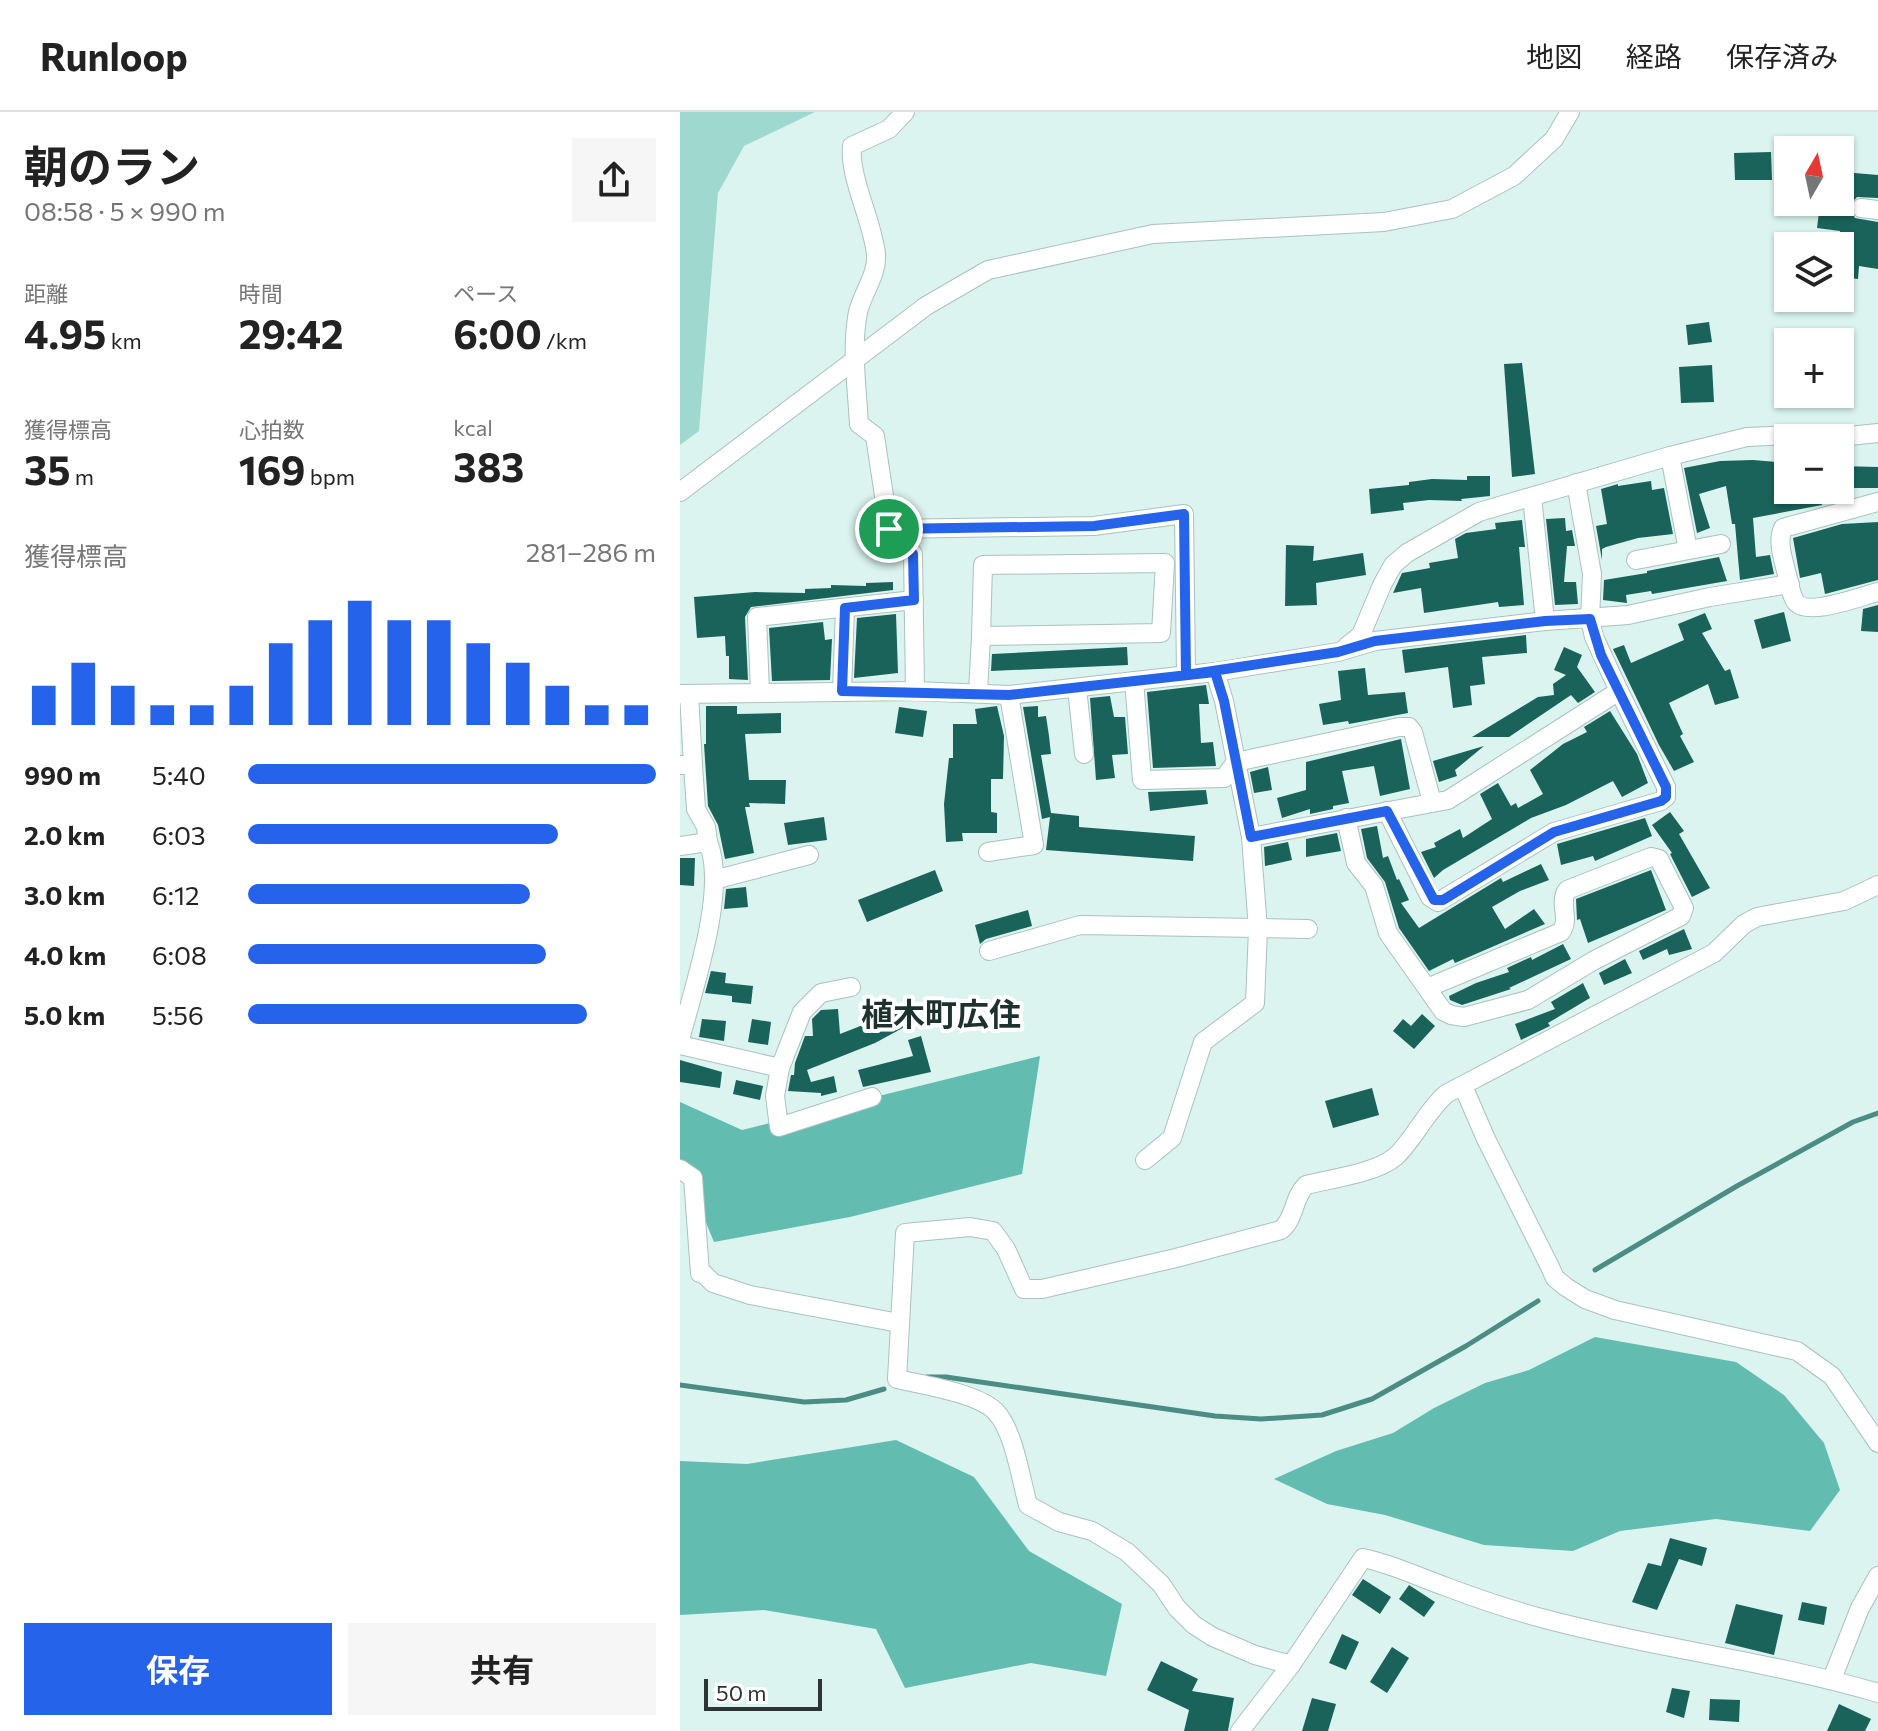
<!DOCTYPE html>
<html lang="ja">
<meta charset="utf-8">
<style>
:root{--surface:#fff;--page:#f6f6f6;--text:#222;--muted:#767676;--line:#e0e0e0;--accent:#2563eb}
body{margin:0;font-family:Commissioner,"Noto Sans JP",sans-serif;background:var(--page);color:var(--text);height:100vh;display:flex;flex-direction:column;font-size:30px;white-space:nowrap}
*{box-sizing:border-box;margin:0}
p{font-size:26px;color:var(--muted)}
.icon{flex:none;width:44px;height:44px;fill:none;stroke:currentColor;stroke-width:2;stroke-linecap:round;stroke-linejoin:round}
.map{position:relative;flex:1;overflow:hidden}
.sheet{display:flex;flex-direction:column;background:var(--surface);width:680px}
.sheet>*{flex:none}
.needle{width:52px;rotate:9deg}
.controls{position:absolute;left:1094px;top:24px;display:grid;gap:16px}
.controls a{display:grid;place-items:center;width:80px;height:80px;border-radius:0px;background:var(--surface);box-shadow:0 2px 6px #0004;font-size:40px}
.scale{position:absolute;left:24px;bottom:20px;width:118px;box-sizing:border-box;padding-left:8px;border:4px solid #2c3534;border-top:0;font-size:22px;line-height:28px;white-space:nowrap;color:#2c3534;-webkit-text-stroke:6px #fff;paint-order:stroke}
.pin{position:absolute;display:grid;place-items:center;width:68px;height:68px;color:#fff;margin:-34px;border:4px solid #fff;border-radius:50%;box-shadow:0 2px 8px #0007}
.round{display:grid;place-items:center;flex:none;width:84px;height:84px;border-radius:0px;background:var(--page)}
.headline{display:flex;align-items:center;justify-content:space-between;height:136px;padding:0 24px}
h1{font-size:44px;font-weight:700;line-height:60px}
.metrics{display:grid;grid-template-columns:repeat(3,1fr);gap:12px;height:136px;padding:8px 24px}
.metrics div{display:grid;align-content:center}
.metrics b{font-size:40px;font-weight:700}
.metrics small{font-size:22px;font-weight:400}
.metrics p{font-size:22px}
.chart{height:224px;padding:16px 24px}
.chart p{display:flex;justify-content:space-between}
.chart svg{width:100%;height:144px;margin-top:8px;stroke:var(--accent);stroke-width:6}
.button{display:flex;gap:16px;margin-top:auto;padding:16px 24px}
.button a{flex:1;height:92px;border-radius:0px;background:var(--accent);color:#fff;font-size:32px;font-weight:700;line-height:92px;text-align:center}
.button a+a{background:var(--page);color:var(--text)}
ul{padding:0 24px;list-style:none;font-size:26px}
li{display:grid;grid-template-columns:128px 96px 1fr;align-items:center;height:60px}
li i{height:20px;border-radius:10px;background:var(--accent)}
header{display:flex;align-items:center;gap:48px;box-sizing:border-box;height:112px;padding:0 40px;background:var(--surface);border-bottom:2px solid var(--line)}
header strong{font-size:38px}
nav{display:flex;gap:44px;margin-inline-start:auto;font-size:28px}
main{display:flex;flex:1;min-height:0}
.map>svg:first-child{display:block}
.green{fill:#9ed8ce}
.forest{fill:#62bdb0}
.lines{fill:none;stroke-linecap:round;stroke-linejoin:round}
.stream{stroke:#4b8d84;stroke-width:5}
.building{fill:#19635a}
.minor-casing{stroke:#aac2bd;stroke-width:20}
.minor{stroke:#fff;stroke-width:18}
.route-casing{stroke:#fff;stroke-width:16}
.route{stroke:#2563eb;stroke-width:10}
.labels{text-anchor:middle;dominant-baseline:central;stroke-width:8;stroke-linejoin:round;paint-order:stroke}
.quarter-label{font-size:32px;font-weight:bold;fill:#1d312e;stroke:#fff}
</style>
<header>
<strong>Runloop</strong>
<nav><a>地図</a><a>経路</a><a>保存済み</a></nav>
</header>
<main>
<section class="sheet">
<div class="headline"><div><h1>朝のラン</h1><p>08:58 · 5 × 990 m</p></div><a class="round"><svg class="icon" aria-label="share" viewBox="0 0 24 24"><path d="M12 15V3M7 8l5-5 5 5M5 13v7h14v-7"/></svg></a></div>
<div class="metrics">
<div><p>距離</p><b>4.95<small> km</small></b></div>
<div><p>時間</p><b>29:42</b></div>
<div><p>ペース</p><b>6:00<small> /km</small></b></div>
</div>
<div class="metrics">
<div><p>獲得標高</p><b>35<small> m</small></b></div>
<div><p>心拍数</p><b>169<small> bpm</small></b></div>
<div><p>kcal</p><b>383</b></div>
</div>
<div class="chart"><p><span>獲得標高</span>281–286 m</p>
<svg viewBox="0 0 160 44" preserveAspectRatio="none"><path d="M5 44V32M15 44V25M25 44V32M35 44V38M45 44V38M55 44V32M65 44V19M75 44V12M85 44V6M95 44V12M105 44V12M115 44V19M125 44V25M135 44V32M145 44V38M155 44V38"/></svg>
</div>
<ul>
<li><b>990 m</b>5:40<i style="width:100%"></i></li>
<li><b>2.0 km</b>6:03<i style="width:76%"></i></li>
<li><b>3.0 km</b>6:12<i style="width:69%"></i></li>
<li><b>4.0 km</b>6:08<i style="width:73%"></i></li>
<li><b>5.0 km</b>5:56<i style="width:83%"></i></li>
</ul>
<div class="button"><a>保存</a><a>共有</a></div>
</section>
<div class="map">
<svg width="1198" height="1619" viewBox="0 0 1198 1619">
<rect width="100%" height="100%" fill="#dbf4ef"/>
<path class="green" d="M0 0H135L64 34 38 81 19 319 0 333Z"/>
<g class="forest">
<path d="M360 944 342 1062 170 1105 34 1130 8 1067 0 1060V990L62 1018Z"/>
<path d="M915 1225 1056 1250 1104 1283 1144 1331 1160 1378 1130 1419 1036 1407 940 1419 893 1439 804 1433 705 1403 647 1392 594 1367 656 1339 713 1321 754 1296 805 1271 849 1258Z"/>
<path d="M216 1328 294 1365 349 1439 442 1492 426 1564 351 1551 225 1576 196 1517 84 1498 0 1503V1349L67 1352Z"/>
</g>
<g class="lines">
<g class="stream">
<path d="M915 1158 1057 1074 1173 1010 1198 1001"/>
<path d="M247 1265H266L535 1304 581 1307 642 1303 692 1287 786 1234 858 1189"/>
<path d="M0 1273 124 1290 166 1288 204 1277"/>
</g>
</g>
<g class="building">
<path d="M1091 40 1092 68H1055L1054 41Z"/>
<path d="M1174 61 1198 63V86L1177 85 1169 94 1175 106 1198 110V157L1179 154 1178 167 1160 165V119L1137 116 1140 92 1160 94V64L1173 66Z"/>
<path d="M1029 210 1032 230 1008 233 1006 213Z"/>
<path d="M842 251 855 362 832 365 824 252Z"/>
<path d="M1032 253 1034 290 1001 291 999 255Z"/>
<path d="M1073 348 1108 351V378L1111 386 1139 379 1142 393 1073 406 1076 445 1090 443 1094 462 1060 468 1055 412H1052L1046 374 1019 382 1030 416 1017 421 1004 356 1040 349Z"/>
<path d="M1160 354 1198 355V376H1160Z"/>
<path d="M787 364H810V384L781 387 782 389 749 388 723 391 724 398 691 402 689 377 729 373V370L752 367 787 368Z"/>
<path d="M971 369 972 378 984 376 993 422 958 426 926 435 922 437V448L916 414 927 412 921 377 938 372V374Z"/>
<path d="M885 406 886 419 892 418 895 434H887L884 470H896L898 492 875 493 866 407Z"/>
<path d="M842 408 845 435H839L844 493 819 495 818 490 744 501 741 476 713 481 722 461 750 456 749 451 778 446 775 427 786 421 816 417 815 411Z"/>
<path d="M1198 410V468L1145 482 1141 461 1120 466 1113 426 1162 412Z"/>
<path d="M606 433 634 434 633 449 683 441 686 463 636 471 637 493 605 494Z"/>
<path d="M1039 445 1047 469 972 482 971 479 946 483 947 491 923 488 924 468 967 461V459Z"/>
<path d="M213 470V478L71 495 65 505 68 568 49 567V544H46L45 524 17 526 14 485 75 480 125 481V477L151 476V473L186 474V471Z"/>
<path d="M1198 493V520L1181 519 1183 497Z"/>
<path d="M1104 500 1111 529 1082 537 1074 508Z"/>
<path d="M1025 501 1032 517 1022 521 1045 559 1050 557 1059 586 1035 593 1028 572 989 591 1003 622 1000 624 1014 650 994 659 979 633 933 537 944 533 951 551 1004 528 998 512Z"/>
<path d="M216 502 218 561 174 566 177 506Z"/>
<path d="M143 510 145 528 152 527 150 568 92 569 89 516Z"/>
<path d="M846 523 847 541 802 545 805 572 790 574 792 593 773 596 768 555 725 561 722 538Z"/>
<path d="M447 535 448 553 311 559 312 542Z"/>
<path d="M884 535 902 543 897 555 915 580 898 591 891 583 829 625H792L858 585 874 583 873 572 886 563 874 558Z"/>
<path d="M685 556 688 583 725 580 728 601 669 612 668 609 643 613 639 592 661 588 658 559Z"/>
<path d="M526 573 529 592H519L521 631 533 630 536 654 473 656 467 580Z"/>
<path d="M430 584 434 605H445L448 642 432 643 435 666 416 668 410 586Z"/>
<path d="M26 594H57V602L101 601V621L65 622 69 668H106L105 692 69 691 70 695H65L74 741 45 747 38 713 28 694 24 632H26Z"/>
<path d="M317 594 324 624 323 667H311V700L317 701V721H282L283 729 266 730 264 692 269 646H273V612H297L295 597Z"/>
<path d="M358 594V605L366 604 369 624 371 642 361 643 371 701 399 704V715L515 724 513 749 366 738 370 705 362 707 343 595Z"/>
<path d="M219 595 247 599 243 625 215 621Z"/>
<path d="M930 599 957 642 968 671 942 685 933 669 886 693 851 706 763 758 754 766 741 740 756 735 754 731 780 717 783 726 812 707 800 682 818 671 831 694 836 691 838 696 863 682 850 658 883 632 907 620 904 615Z"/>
<path d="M721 627 730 677 700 684 694 654 662 659 669 691 653 694V697L630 702V697L602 706 597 686 626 678V650Z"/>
<path d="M804 634 775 658 777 664 759 670 753 649Z"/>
<path d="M588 655 592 678 574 681 570 660Z"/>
<path d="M526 678 528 692 470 699 468 680Z"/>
<path d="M990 700 1004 719 999 722 1030 776 1012 785 990 742 992 741 972 713Z"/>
<path d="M144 705 147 728 108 733 104 711Z"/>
<path d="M965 706 972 724 915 749 913 744 881 753 877 732Z"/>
<path d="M697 714 703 746 708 744 717 768 719 767 729 788 721 791 739 816 821 766 823 770 861 752 869 768 840 779 812 795 825 817 854 797 865 812 775 851 773 847 749 859 719 816 705 770 687 746 681 717Z"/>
<path d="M657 721 661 739 626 745V727Z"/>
<path d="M608 730 612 748 585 754 584 735Z"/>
<path d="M0 746H15L14 774 0 773Z"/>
<path d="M255 758 263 779 187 810 178 788Z"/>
<path d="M971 758 986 798 908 831 900 807 897 808 896 787Z"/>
<path d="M66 775 68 795 44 797 46 777Z"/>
<path d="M348 798 352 814 306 827 300 832 295 813Z"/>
<path d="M1004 817 1012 837 989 843 987 837 963 848 959 839Z"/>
<path d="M883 832 891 847 829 876 831 877 782 893 770 888 769 884 796 871 829 860 827 856 851 845 852 848Z"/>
<path d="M945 847 952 861 924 873 919 861Z"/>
<path d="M31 859 46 861 45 871 73 874 71 892 52 890V884L25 881Z"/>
<path d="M903 871 910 886 868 911 870 914 841 928 835 912 875 897 871 890Z"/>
<path d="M219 890 230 912 195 931 127 958 131 970 154 964 157 980 141 984V981L108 979 111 963H114L115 951 125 924H133L132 907 141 898 158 897 160 922 193 909 191 904Z"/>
<path d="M742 902 755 914 734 937 713 919 723 907 731 914Z"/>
<path d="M22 907 46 909 44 929 19 925Z"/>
<path d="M72 907 91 910 88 933 68 930Z"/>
<path d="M241 924 251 960 183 975 178 958 233 944 228 928Z"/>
<path d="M0 948 42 960 40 976 0 970Z"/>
<path d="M56 968 83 974 80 988 53 982Z"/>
<path d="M692 976 699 1003 653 1016 645 989Z"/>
<path d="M990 1426 1027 1436 1022 1454 999 1447 977 1498 952 1490 968 1451 981 1454Z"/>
<path d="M683 1467 711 1485 700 1502 672 1483Z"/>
<path d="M729 1473 755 1490 744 1505 719 1487Z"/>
<path d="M1122 1490 1147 1495 1144 1513 1118 1508Z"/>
<path d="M1056 1492 1103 1503 1094 1543 1045 1531Z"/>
<path d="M662 1522 679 1530 666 1558 649 1551Z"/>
<path d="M712 1535 729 1546 707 1581 690 1570Z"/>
<path d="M481 1549 518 1567 512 1579 554 1586 548 1619H504L509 1598 467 1578Z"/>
<path d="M992 1576 1010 1579 1004 1606 986 1600Z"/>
<path d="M632 1586 656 1592 648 1619H622Z"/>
<path d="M1030 1587 1060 1588 1059 1610 1029 1608Z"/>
<path d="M1159 1592 1191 1607 1185 1619H1147Z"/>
</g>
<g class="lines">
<defs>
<g id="minor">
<path d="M225 0 209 17 172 34C169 66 192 107 196 142 198 162 182 182 178 200 171 236 177 276 179 312L195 324 209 417 233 442 235 579"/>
<path d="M1181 96 1198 98"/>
<path d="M990 344 1008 438"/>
<path d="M0 380 246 194 308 158 473 122 704 110 772 97 834 64 874 27 890 0"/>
<path d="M852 385 865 509"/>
<path d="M1198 390 1103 416C1097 429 1103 446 1106 459 1109 468 1110 481 1115 489 1126 506 1181 484 1198 480"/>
<path d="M209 417 414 414 504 402 506 563"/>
<path d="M956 448 1041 432"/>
<path d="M667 534 681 523 702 473 713 453 727 441 799 400 990 344 1067 325 1113 323 1160 325 1198 321"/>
<path d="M535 560 544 589 571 725 768 688 939 579 914 525 910 507 912 462 896 371"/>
<path d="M454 569 462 668 544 666 556 650 719 615H729L733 620 752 690"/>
<path d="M397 576 404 642"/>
<path d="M162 579 165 496"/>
<path d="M80 580 77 505 234 488"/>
<path d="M298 581 301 524 481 521 485 451 303 453 301 524"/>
<path d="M0 582 235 579 329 583 535 560 658 540 695 529 865 509 948 503 1030 485 1110 472"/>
<path d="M9 582 13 653"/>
<path d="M0 653H13L16 697 26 715 28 730"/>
<path d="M707 699 750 785 758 790 874 720 981 689 986 685V675L939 579"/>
<path d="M666 706 676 751 694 774 708 821 763 899 771 903 784 905 848 888 913 849 1001 804 1004 796 979 747 971 745 887 778C878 792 891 806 881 820L747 876"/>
<path d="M0 734 28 730C48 778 13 877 0 928"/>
<path d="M308 740 354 733 329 583"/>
<path d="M34 768 129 743"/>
<path d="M309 839 400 813 628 817"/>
<path d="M0 933 100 956 95 984 99 1015 192 985"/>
<path d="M100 956 122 900 141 881 171 875"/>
<path d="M783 974 806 1027 870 1155 875 1166 886 1175 905 1187 935 1198 1117 1239 1152 1264 1198 1331"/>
<path d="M465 1048 492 1026 523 930 575 891 578 817 571 725"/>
<path d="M0 1057 13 1066 20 1161 24 1162 33 1171 70 1183 219 1211"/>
<path d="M611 1553 575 1543 533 1525 514 1513 497 1496 481 1472 447 1440 412 1419 379 1410 348 1393C341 1368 334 1319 316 1300 298 1281 243 1273 217 1267L225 1121 290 1115 313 1119 326 1137 344 1177H362L496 1146 601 1118C615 1107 613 1086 626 1073 650 1067 696 1061 715 1045 733 1029 745 1001 766 982L1034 841 1064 812 1077 805 1164 789 1198 773"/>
<path d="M1152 1567 1180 1496 1198 1464"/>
<path d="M560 1619 611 1553 683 1446C712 1452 736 1464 764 1474 798 1487 834 1499 869 1508 978 1537 1090 1549 1198 1581"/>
</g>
</defs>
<use href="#minor" class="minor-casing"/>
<use href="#minor" class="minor"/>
</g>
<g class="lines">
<defs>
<path id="route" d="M209 417 233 442 234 488 165 496 162 579 329 583 535 560 544 589 571 725 707 699 754 788H763L874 720 981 689 986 685V675L921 543 910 507 865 509 695 529 658 540 506 563 504 402 414 414 209 417"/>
</defs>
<use href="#route" class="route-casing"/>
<use href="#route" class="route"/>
</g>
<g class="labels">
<g class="quarter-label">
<text x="261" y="901">植木町広住</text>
</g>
</g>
</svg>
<div class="controls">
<a><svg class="needle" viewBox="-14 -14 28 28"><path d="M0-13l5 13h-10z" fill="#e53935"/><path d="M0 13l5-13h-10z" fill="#767676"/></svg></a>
<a><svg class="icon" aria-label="layers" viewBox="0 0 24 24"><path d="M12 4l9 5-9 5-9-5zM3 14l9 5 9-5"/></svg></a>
<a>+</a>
<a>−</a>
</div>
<div class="scale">50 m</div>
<div class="pin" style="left:209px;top:417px;background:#1e9e55"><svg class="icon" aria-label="arrive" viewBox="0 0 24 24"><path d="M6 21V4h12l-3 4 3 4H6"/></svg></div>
</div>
</main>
